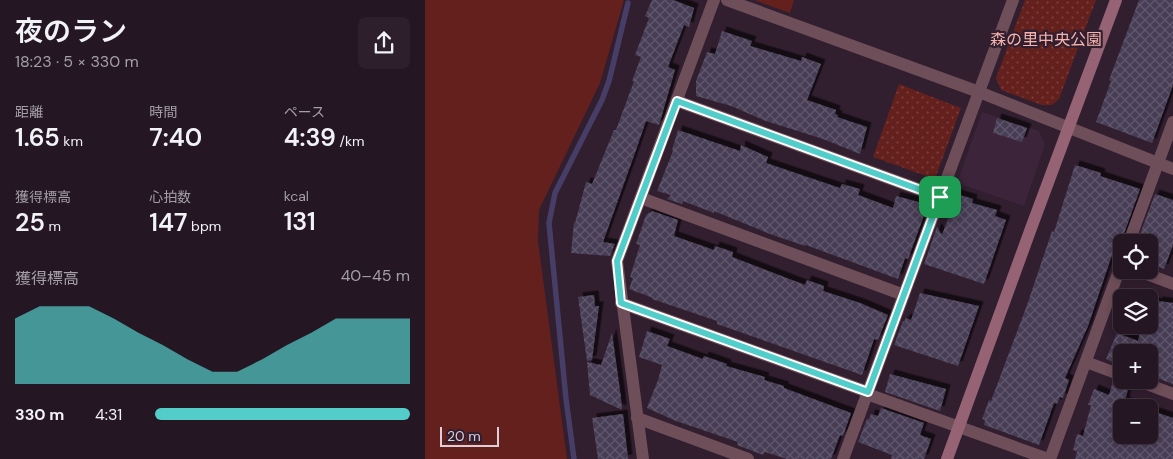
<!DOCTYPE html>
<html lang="ja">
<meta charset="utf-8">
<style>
:root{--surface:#251623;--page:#2d1f2b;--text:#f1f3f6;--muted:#a39fa6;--line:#423541;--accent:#53cdc9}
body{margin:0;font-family:"DM Sans","Noto Sans JP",sans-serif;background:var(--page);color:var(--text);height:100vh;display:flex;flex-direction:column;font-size:19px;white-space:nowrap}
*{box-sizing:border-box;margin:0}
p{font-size:16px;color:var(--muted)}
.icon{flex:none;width:28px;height:28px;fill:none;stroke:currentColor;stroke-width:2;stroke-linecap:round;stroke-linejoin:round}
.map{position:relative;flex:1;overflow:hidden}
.panel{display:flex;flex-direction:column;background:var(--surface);width:425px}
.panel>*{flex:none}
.buttons{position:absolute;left:688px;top:234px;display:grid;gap:10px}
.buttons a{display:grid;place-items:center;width:45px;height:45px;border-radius:8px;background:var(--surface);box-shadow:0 2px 8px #0003,0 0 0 1px var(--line);font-size:25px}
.scale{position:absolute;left:15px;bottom:12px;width:59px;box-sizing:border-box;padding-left:5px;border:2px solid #dccfda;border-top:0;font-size:14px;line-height:18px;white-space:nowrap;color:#dccfda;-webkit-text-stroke:4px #311e2f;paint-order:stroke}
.pin{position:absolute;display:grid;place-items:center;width:42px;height:42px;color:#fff;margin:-21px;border-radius:10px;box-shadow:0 2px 8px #0006}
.round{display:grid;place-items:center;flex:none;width:52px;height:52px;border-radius:8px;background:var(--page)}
.head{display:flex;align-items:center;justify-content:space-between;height:85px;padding:0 15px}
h1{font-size:28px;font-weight:600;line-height:38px}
.metrics{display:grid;grid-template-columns:repeat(3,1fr);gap:8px;height:85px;padding:5px 15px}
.metrics div{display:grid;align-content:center}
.metrics b{font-size:25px;font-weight:600}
.metrics small{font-size:14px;font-weight:400}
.metrics p{font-size:14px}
.chart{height:140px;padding:10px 15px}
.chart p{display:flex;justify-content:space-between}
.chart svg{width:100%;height:90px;margin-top:5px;fill:var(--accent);opacity:.7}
ul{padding:0 15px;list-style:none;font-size:16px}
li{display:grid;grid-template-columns:80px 60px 1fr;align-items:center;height:38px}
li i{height:12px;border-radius:6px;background:var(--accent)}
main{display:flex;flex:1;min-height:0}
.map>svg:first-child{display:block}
.built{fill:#3c243a}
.green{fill:#64201d}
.park{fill:url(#park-dots)}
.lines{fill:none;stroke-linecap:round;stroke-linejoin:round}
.stream{stroke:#473e67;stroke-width:5.5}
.building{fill:url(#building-cross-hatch);filter:url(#shadow)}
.street{stroke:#6e4e58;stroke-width:12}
.secondary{stroke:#966374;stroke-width:12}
.route-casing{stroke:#fff;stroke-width:10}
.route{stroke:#53cdc9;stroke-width:6}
.labels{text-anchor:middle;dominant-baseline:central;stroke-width:4.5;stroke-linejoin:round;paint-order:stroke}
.park-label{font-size:16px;fill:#f6b4ad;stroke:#311e2f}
</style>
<main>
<section class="panel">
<div class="head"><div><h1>夜のラン</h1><p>18:23 · 5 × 330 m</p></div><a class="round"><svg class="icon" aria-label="share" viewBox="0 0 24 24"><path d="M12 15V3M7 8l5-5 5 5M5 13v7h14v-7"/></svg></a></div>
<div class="metrics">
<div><p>距離</p><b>1.65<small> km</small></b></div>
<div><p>時間</p><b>7:40</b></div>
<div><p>ペース</p><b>4:39<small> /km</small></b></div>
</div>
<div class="metrics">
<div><p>獲得標高</p><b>25<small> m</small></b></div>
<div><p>心拍数</p><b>147<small> bpm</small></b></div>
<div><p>kcal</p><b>131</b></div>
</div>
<div class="chart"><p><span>獲得標高</span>40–45 m</p>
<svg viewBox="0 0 160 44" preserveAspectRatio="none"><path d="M0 44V12L10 6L20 6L30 6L40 12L50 19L60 25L70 32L80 38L90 38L100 32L110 25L120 19L130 12L140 12L150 12L160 12V44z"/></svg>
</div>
<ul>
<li><b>330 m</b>4:31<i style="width:100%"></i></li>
</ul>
</section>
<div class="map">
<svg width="748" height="459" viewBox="0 0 748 459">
<defs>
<pattern id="park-dots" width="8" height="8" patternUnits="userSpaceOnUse" patternTransform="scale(1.25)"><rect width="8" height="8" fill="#64201d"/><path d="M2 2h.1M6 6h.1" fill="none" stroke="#7a3f3d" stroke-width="1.8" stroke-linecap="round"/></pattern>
<pattern id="building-cross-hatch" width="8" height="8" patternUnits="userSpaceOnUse" patternTransform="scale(1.25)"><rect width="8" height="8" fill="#473d55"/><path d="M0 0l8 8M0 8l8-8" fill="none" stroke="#61586d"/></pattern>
<filter id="shadow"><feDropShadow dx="4.5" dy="-4.5" stdDeviation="0" flood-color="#0009"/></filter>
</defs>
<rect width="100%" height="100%" fill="#311e2f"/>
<path class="built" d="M557 112 614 131 620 145 599 206 532 183Z"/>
<g class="green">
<path d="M0 0H199L175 83 114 210 113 241 142 459H0Z"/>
<path d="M329 0H369L365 13Z"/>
</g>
<g class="park">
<path d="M600 0H671L634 99 627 105H617L576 90 571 78Z"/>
<path d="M474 84 536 108 510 179 448 157Z"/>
</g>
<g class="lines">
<path class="stream" d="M149 459 141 399 124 223 130 193 177 100 184 81 203 3"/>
</g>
<g class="building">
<path d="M227 0H248L269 8 264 27 259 25 243 67 250 70 234 125 221 121 211 150 178 242 190 244 185 256 146 253 149 222 150 223 161 182 167 184 189 130H191L209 81H207L216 57 210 55 224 18 220 16Z"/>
<path d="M714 0H748V85L727 143 671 122 686 81 684 80Z"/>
<path d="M297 31 327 41 325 46 376 61 377 57 396 64 382 100 411 110 410 114 413 115 412 117 442 127 435 154 398 139 341 121 306 106 271 96V81L282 52 290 54Z"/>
<path d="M572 118 602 128 597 142 568 133Z"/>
<path d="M253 130 315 151 316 145 343 157 341 163 415 188 417 184 435 189 433 195 468 208 471 196 497 203 501 210 483 259 480 258 473 279 381 245 380 246 345 234 289 211V213L258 201 257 204 242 199 246 195 232 191 248 151 247 150Z"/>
<path d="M650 165 676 173 675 176 715 189 696 242H692L689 249 663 326 640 378 644 380 638 398 635 397 632 404 629 403 614 445 559 425 560 420 557 419 564 400 566 401 602 305 627 231 629 232Z"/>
<path d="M532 194 548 199 547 203 572 210 570 216 581 220 559 284 499 264 512 227 517 235Z"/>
<path d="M730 194 748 200V245L739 269 724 263V242H712Z"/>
<path d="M227 211 253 220 249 236 289 250 290 246 308 252 307 257 380 285 382 280 399 286 398 291 435 303 463 315 453 340 449 339 437 375 292 324V321L227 299 228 298 204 289 208 278 205 277 215 245 211 244 221 215Z"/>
<path d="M495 293 554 306 533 366 469 345 478 321 479 322 481 318 486 320Z"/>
<path d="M169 295 170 306H174L167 360 162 361 153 297Z"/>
<path d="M724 300 733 303V301L748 303V384L724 375V352H696V366L681 359 692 333 713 341 717 325H724Z"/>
<path d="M222 331 245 339 242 346 278 359 279 356 302 364 301 366 340 377 339 380 359 386V388L426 413 418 436 415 435 406 459H362L340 452 338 455 312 445 313 442 251 421 222 408 233 380 237 365 214 357Z"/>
<path d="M187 333 196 398 197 410 165 395 162 362 176 365Z"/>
<path d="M465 374 521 389 515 411 460 392Z"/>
<path d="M703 380 704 385 700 401 717 408H696V435H724V410L748 418V459H650L652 451 648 450 652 434 658 436 666 405H663L669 389 684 395 688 381 697 383Z"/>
<path d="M456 408 499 423 495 435 506 439 499 459H466L467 455 433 442 442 419H444L446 414 453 416Z"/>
<path d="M198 414 203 459H173L167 418Z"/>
</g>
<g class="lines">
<g class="street">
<path d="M302 0 554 92 748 169"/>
<path d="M252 101 515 197"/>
<path d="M216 198 479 295"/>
<path d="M704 242 748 122"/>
<path d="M711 270 748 284"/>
<path d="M196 303 443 392"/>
<path d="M661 362 696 375"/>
<path d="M711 380 748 394"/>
<path d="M442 394 623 459"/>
<path d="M212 418 323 459"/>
<path d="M218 459 192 261 289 0"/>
<path d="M418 459 588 0"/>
<path d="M625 459 696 265"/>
</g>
<path class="secondary" d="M522 459 605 231 691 0"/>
</g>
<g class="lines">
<defs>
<path id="route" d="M252 101 515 197 443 392 196 303 192 261Z"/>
</defs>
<use href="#route" class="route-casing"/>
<use href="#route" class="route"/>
</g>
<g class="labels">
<g class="park-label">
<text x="621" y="39">森の里中央公園</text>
</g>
</g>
</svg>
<div class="buttons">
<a><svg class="icon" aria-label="locate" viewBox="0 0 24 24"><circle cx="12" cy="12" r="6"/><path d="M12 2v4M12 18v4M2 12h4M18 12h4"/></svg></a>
<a><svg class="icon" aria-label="layers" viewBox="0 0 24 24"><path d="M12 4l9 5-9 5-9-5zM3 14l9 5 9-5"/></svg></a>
<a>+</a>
<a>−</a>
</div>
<div class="scale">20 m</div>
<div class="pin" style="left:515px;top:197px;background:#1e9e55"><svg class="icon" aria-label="arrive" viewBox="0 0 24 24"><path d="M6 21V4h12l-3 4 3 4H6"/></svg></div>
</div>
</main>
